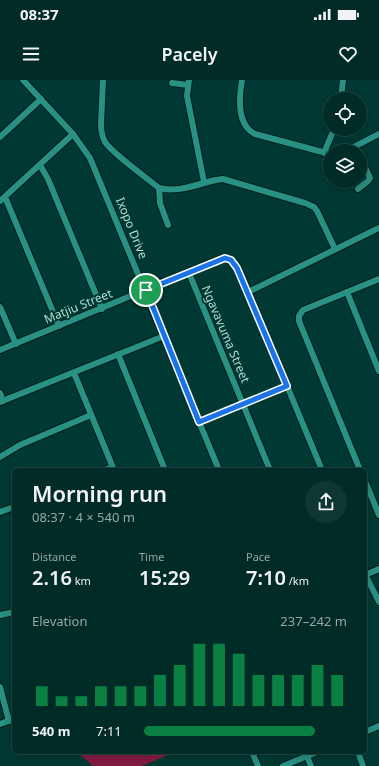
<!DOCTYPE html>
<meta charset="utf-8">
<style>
:root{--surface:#002b26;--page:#0e3732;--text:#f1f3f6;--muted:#95a7a7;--line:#224743;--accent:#0b8043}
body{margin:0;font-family:"Noto Sans",sans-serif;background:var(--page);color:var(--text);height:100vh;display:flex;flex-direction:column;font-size:15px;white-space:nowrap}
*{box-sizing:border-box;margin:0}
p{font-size:13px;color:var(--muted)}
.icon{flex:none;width:22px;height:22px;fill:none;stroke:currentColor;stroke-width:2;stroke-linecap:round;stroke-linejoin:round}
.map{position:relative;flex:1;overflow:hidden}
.sheet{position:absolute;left:12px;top:388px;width:355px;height:286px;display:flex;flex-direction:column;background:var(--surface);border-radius:6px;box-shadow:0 2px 10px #0003,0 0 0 1px var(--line)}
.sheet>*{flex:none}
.buttons{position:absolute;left:323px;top:12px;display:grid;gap:8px}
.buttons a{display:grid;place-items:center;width:44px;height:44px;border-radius:50%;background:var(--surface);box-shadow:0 2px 10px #0003,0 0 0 1px var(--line);font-size:20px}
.pin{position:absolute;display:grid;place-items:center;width:34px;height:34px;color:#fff;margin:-17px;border:2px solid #fff;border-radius:50%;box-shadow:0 1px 4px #0007}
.round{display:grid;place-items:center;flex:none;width:42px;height:42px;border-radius:21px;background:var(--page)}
.headline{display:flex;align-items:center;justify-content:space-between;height:68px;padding:0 20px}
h1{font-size:22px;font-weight:600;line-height:30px}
.metrics{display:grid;grid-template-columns:repeat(3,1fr);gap:6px;height:68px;padding:4px 20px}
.metrics div{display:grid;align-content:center}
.metrics b{font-size:20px;font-weight:600}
.metrics small{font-size:11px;font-weight:400}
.metrics p{font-size:11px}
.chart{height:112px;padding:8px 20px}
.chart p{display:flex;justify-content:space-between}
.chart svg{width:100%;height:72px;margin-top:4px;stroke:var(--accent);stroke-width:6}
ul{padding:0 20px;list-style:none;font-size:13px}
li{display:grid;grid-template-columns:64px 48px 1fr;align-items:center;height:30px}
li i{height:10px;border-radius:5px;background:var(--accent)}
.status{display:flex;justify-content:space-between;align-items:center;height:28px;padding:0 20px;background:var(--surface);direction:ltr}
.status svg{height:11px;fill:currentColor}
header{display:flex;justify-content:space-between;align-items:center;height:52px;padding:0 20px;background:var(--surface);font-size:18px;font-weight:600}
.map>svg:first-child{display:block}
.green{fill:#821c42}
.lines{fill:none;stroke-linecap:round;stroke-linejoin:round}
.minor-casing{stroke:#001d1a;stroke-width:8}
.minor{stroke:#299084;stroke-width:6}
.route-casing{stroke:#fff;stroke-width:8}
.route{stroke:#1a73e8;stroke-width:5}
.labels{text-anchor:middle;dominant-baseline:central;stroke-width:4;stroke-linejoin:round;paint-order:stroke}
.street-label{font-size:12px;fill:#b1ddd5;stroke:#003933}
</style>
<div class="status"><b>08:37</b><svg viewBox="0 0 49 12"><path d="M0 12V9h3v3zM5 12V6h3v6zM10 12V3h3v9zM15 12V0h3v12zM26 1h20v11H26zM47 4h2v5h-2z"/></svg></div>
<header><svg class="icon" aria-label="menu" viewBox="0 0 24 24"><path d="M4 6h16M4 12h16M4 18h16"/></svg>Pacely<svg class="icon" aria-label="heart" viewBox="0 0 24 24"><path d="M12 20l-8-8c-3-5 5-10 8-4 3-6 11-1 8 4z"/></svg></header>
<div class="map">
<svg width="379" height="686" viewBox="0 0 379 686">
<rect width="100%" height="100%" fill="#003933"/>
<path class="green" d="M77 672H175L142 686H93Z"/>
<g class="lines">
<defs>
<g id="minor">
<path d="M23 0 73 54 90 78 219 390"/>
<path d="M103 0 101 44C101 50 102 56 105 62 114 75 146 97 159 108 177 113 198 104 216 100L223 99 305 123 314 127 317 131 335 169"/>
<path d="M189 0 187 16 204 102"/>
<path d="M242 0C239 17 237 45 255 54L330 74"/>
<path d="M172 3 188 5"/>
<path d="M341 19 343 0"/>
<path d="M0 57 41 19"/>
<path d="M346 71 379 54"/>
<path d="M324 73 334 49"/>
<path d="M40 85 48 99 102 229"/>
<path d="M159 108 160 123 168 145"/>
<path d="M358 109 368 101 370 98 360 76"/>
<path d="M5 117 59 246"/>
<path d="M0 121 73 54"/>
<path d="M189 193 270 390"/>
<path d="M248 212 379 148"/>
<path d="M347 212 379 291"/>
<path d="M0 227 16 264"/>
<path d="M0 270 220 179C238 176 242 199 248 212L322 390"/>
<path d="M118 274 165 390"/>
<path d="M74 293 114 390"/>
<path d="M0 313 3 321"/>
<path d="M0 322 164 256"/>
<path d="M199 342 287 306"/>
<path d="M0 377 20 365 91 335"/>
<path d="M105 390 112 387"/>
<path d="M360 390 299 241V236L303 230 379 199"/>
<path d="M365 401 379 435"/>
<path d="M0 432 14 427"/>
<path d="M365 494 379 522"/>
<path d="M365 495 379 489"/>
<path d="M0 535 14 532"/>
<path d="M0 607 9 641"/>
<path d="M0 644 14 639"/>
<path d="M365 652 379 646"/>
<path d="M252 672 258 686"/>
<path d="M358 672 363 686"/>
<path d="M307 676 311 686"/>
<path d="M283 686 317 672"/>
</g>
</defs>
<use href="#minor" class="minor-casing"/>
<use href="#minor" class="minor"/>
</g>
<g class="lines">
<defs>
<path id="route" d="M225 178 231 180 237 188 287 306 199 342 146 210Z"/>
</defs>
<use href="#route" class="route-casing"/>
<use href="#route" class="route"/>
</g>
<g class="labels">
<g class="street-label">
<text transform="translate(132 148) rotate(68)">Ixopo Drive</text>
<text transform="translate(78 226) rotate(-22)">Matjiu Street</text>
<text transform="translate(226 254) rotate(67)">Ngavavuma Street</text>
</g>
</g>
</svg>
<div class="buttons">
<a><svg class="icon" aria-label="locate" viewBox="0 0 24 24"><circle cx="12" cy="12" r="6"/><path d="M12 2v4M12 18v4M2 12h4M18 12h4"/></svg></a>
<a><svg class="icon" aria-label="layers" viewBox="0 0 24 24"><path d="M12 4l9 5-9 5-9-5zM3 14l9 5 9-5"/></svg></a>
</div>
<div class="pin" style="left:146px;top:210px;background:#1e9e55"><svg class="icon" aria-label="arrive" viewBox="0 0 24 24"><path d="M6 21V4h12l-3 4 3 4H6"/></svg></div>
<section class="sheet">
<div class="headline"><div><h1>Morning run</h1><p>08:37 · 4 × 540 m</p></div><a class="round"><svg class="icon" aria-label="share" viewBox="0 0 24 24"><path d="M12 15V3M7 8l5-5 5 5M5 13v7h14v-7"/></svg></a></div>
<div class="metrics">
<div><p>Distance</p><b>2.16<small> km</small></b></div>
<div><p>Time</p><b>15:29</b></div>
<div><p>Pace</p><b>7:10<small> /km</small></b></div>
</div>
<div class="chart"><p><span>Elevation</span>237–242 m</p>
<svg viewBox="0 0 160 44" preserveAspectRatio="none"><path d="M5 44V32M15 44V38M25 44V38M35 44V32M45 44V32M55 44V32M65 44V25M75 44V19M85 44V6M95 44V6M105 44V12M115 44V25M125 44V25M135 44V25M145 44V19M155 44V25"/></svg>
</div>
<ul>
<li><b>540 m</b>7:11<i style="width:84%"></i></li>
</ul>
</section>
</div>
